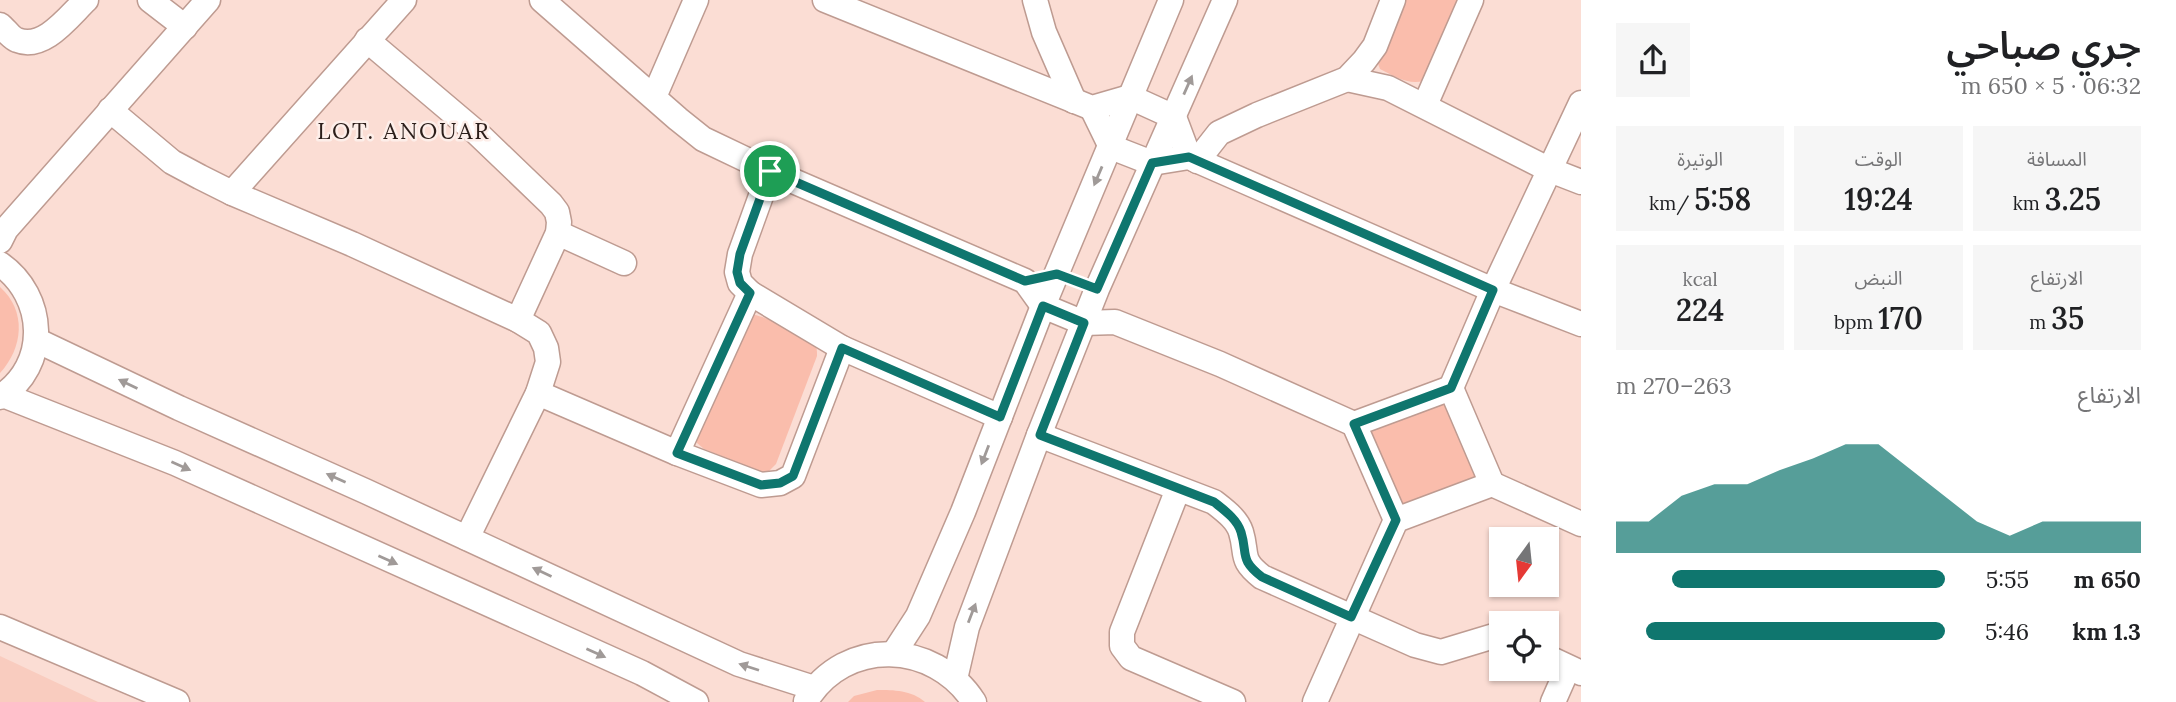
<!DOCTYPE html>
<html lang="ar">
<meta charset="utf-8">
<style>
:root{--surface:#fff;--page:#f6f6f6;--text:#202124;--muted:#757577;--accent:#0f766e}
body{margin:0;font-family:Lora,"Noto Sans Arabic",serif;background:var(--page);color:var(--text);direction:rtl;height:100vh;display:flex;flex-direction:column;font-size:26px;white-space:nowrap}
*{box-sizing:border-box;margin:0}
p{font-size:23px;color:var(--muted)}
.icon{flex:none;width:38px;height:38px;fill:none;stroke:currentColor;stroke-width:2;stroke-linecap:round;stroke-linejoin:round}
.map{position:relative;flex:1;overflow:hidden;direction:ltr}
.side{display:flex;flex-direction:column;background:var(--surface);width:595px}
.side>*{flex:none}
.needle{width:46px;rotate:195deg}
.fabs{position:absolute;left:1489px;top:527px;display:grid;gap:14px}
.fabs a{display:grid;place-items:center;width:70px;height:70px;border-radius:0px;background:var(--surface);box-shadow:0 2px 5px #0004;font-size:35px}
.pin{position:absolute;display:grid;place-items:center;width:60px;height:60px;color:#fff;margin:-30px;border:4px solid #fff;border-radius:50%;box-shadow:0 2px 7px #0007}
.round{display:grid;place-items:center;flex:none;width:74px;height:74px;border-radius:0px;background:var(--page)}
.summary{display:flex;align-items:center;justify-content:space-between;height:119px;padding:0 35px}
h1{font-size:38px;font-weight:600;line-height:52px}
.metrics{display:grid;grid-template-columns:repeat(3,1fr);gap:10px;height:119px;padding:7px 35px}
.metrics div{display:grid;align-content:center;border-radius:0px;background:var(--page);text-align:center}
.metrics b{font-size:30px;font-weight:600}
.metrics small{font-size:19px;font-weight:400}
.metrics p{font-size:19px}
.chart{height:196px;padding:14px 35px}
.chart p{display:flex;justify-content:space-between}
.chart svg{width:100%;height:126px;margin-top:7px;fill:var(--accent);opacity:.7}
ul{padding:0 35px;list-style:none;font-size:23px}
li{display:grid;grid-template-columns:112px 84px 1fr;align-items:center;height:52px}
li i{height:18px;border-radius:9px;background:var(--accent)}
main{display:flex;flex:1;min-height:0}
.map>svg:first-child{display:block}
.built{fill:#f9ccbf}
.green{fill:#fabdac}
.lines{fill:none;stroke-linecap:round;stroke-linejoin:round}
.street-casing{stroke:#be9b91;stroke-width:27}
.street{stroke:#fff;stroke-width:24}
.oneway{fill:#a09a98}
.route-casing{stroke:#fff;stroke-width:14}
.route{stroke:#0f766e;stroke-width:9}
.labels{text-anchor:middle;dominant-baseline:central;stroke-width:5;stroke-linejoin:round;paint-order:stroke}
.quarter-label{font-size:23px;letter-spacing:2px;fill:#2b1e1a;stroke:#fdeee9}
</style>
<main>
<section class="side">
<div class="summary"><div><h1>جري صباحي</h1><p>06:32 · 5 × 650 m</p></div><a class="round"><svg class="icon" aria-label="share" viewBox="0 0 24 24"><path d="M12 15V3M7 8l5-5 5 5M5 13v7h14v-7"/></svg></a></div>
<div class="metrics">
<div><p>المسافة</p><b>3.25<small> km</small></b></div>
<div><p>الوقت</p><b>19:24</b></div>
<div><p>الوتيرة</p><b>5:58<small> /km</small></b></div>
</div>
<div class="metrics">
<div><p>الارتفاع</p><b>35<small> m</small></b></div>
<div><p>النبض</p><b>170<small> bpm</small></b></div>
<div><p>kcal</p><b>224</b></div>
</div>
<div class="chart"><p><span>الارتفاع</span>263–270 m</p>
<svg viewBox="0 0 160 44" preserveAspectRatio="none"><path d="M0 44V33L10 33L20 24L30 20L40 20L50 15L60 11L70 6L80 6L90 15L100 24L110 33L120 38L130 33L140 33L150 33L160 33V44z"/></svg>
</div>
<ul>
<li><b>650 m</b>5:55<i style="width:83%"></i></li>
<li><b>1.3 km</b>5:46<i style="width:91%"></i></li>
</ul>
</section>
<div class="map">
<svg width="1581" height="702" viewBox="0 0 1581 702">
<rect width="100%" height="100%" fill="#fbddd4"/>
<path class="built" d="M0 656 98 702H0Z"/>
<g class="green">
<path d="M1402 0H1461L1423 81C1408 85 1394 76 1380 69L1377 61Z"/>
<path d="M0 287C27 311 23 348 0 373Z"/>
<path d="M749 314C760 314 804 333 812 340 817 345 817 350 817 356L776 464 769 471 762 472 704 449 697 443 694 436Z"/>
<path d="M1444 401 1480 479 1400 507 1368 430Z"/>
<path d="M877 690C894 690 911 690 925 702H848L854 696Z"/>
</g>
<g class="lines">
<defs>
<g id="street">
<path d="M150 0 185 27"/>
<path d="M542 0 678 119 703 139 770 171 1025 281 1043 306 1084 323 1115 322 1220 364 1354 424"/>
<path d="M825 0 1092 108 1130 97 1174 117 1189 157"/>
<path d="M1035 0 1044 32 1074 101"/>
<path d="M0 25C5 29 11 38 17 40 44 51 69 16 86 0"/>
<path d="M367 40 477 133 551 204 557 212 559 222 558 233 518 320"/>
<path d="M1347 79 1388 88 1550 170 1581 182"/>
<path d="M654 97 696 0"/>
<path d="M1425 105 1471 0"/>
<path d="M1092 108 1111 147 1152 163 1189 157 1493 290 1581 324"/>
<path d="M110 110 172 162 200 177 232 193 352 244 518 320 539 333 546 348 548 362 538 393 467 538"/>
<path d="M1197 161 1219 133 1257 115 1347 79 1364 61 1375 46 1393 0"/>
<path d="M770 171 740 254 737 272 740 283 750 293 842 348 1000 417"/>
<path d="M232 193 404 0"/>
<path d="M558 233 624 263"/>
<path d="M0 241 6 229 208 0"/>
<path d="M0 264C46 296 50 365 0 397"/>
<path d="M36 340 179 408 365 491 739 664 814 688"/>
<path d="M1451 388 1493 290 1581 103"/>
<path d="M538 393 677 453 761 485 780 483 793 476 842 348"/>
<path d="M3 395 175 463 642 673 696 702"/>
<path d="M1039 435 1214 502C1224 510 1237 519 1241 532 1248 555 1239 559 1262 577L1415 645 1441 652 1494 636H1502"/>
<path d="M677 453 750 293"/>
<path d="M1492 484 1581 524"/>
<path d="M1178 489 1122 632V646L1131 658 1233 702"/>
<path d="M0 627 177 702"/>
<path d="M894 653 918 616 963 512 1043 306 1171 0"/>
<path d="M1547 657 1581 673"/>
<path d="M955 679 967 627 1039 435 1097 289 1225 0"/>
<path d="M806 701C845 637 934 640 974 702"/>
<path d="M1315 702 1396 520 1492 484 1451 388 1354 424 1396 520"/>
<path d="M1553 702 1568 668"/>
</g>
</defs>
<use href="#street" class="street-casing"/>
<use href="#street" class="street"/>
</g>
<defs><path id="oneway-solid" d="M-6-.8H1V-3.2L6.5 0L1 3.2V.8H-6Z" transform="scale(1.75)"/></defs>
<g class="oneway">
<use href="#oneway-solid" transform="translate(1188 85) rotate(-66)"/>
<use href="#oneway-solid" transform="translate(1098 176) rotate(113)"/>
<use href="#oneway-solid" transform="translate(128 384) rotate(-154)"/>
<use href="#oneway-solid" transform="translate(985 455) rotate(111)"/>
<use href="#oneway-solid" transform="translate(181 466) rotate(24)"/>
<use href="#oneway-solid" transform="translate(336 478) rotate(-156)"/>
<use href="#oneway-solid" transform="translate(388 560) rotate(24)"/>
<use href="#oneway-solid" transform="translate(542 572) rotate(-155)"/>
<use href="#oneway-solid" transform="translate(972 613) rotate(-69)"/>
<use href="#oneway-solid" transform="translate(596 653) rotate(24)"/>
<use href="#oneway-solid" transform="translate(749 667) rotate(-162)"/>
</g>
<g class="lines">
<defs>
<path id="route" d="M1189 157 1493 290 1451 388 1354 424 1396 520 1351 617 1262 577C1239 559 1248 555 1241 532 1237 519 1224 510 1214 502L1040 435 1084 323 1043 306 1000 417 842 348 793 476 780 483 761 485 677 453 750 293 740 283 737 272 740 254 770 171 1025 281 1057 274 1097 289 1152 163Z"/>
</defs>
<use href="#route" class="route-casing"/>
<use href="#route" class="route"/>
</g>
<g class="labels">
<g class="quarter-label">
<text x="404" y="130">LOT. ANOUAR</text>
</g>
</g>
</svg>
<div class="fabs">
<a><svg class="needle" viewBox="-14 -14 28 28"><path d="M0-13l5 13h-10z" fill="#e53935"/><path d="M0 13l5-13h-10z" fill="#757577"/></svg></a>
<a><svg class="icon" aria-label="locate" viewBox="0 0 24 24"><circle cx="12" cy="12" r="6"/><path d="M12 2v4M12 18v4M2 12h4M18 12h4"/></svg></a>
</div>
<div class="pin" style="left:770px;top:171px;background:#1e9e55"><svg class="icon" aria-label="arrive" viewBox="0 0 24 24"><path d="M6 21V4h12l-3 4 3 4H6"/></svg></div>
</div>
</main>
